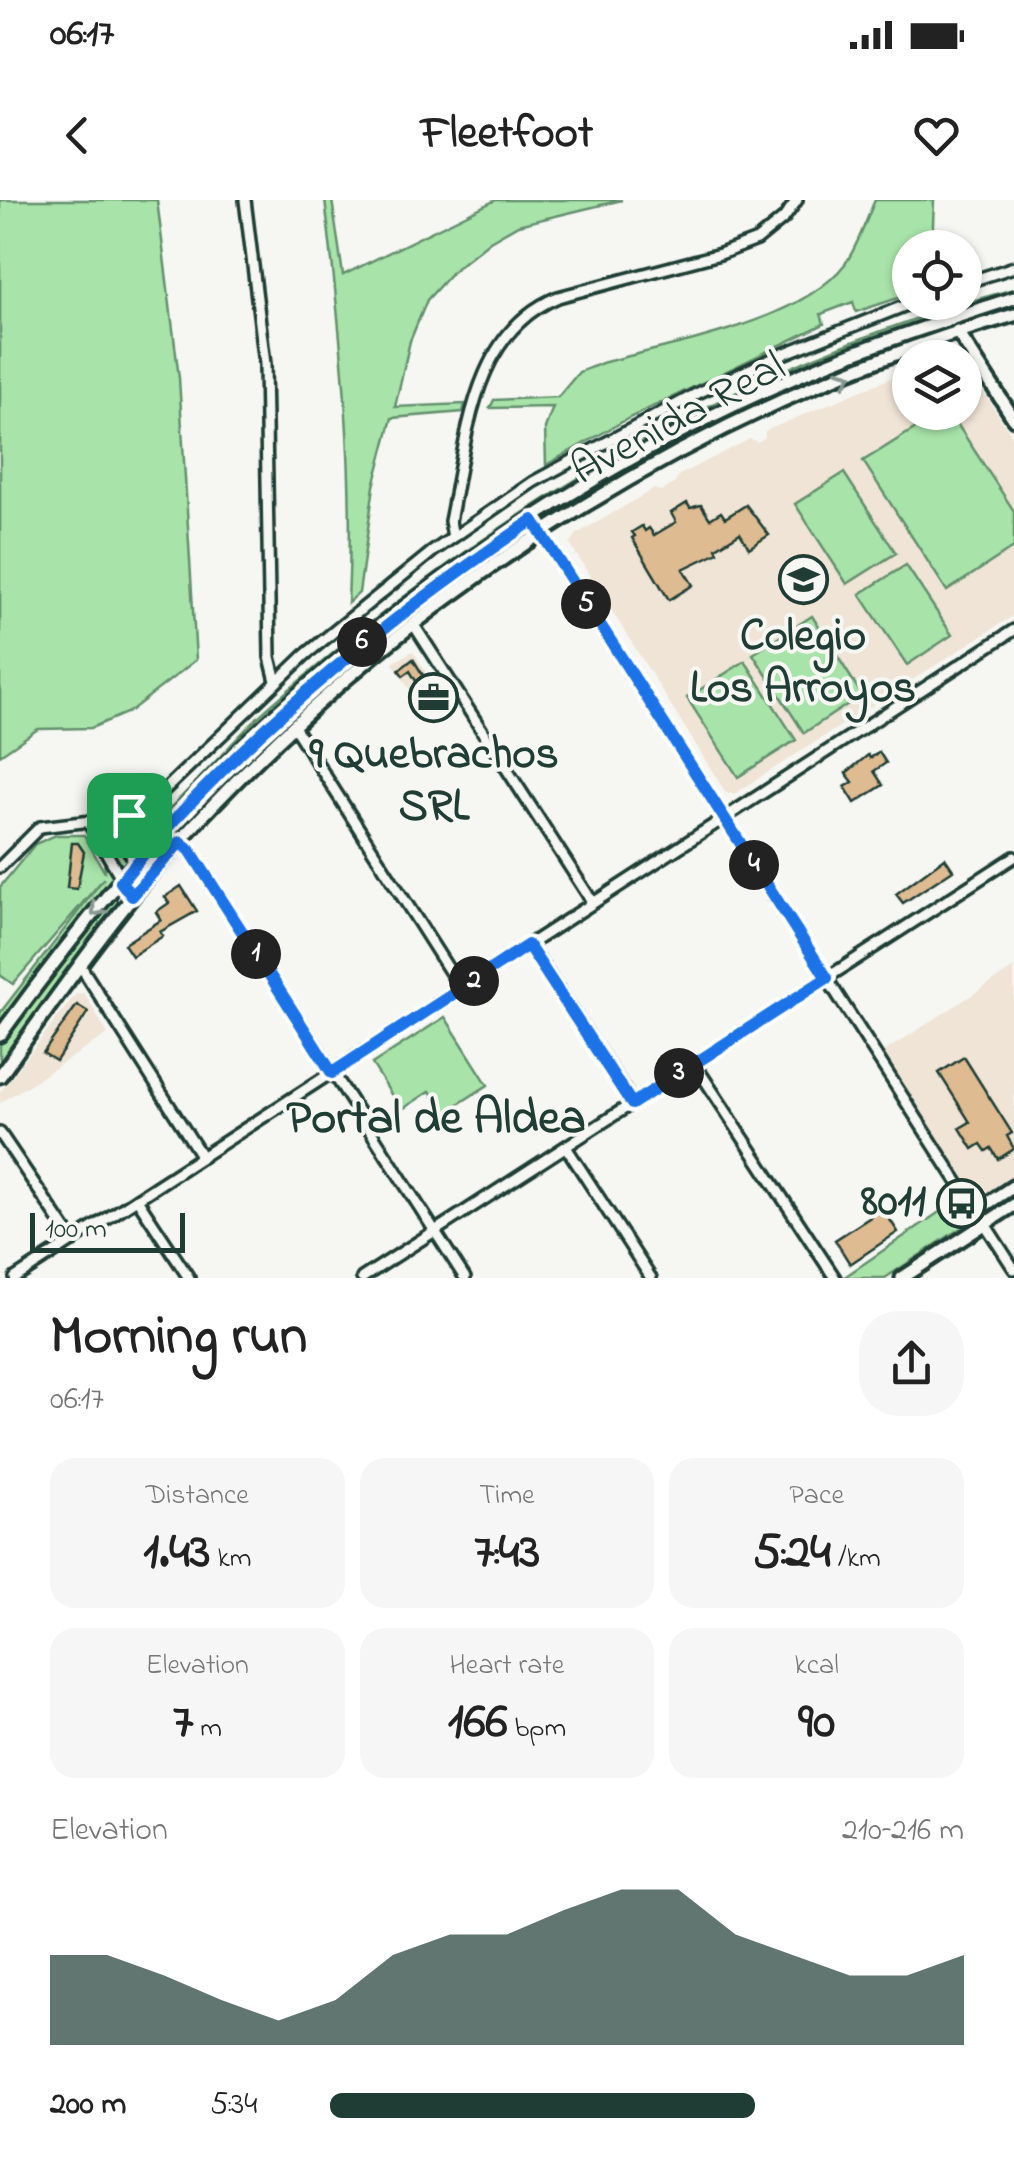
<!DOCTYPE html>
<meta charset="utf-8">
<style>
:root{--surface:#fff;--page:#f6f6f6;--text:#222;--muted:#767676;--accent:#1f3d34}
body{margin:0;font-family:"Indie Flower",sans-serif;background:var(--page);color:var(--text);height:100vh;display:flex;flex-direction:column;font-size:38px;white-space:nowrap}
*{box-sizing:border-box;margin:0}
p{font-size:32px;color:var(--muted)}
.icon{flex:none;width:55px;height:55px;fill:none;stroke:currentColor;stroke-width:2;stroke-linecap:round;stroke-linejoin:round}
.map{position:relative;height:1078px;overflow:hidden}
.sheet{display:flex;flex-direction:column;background:var(--surface);flex:1}
.sheet>*{flex:none}
.tools{position:absolute;left:892px;top:30px;display:grid;gap:20px}
.tools a{display:grid;place-items:center;width:90px;height:90px;border-radius:50%;background:var(--surface);box-shadow:0 2px 8px #0004;font-size:50px}
.scale{position:absolute;left:30px;bottom:25px;width:155px;box-sizing:border-box;padding-left:10px;border:5px solid #1f3d34;border-top:0;font-size:28px;line-height:35px;white-space:nowrap;color:#1f3d34;-webkit-text-stroke:8px #f6f6f2;paint-order:stroke}
.pin{position:absolute;display:grid;place-items:center;width:85px;height:85px;color:#fff;margin:-42px;border-radius:20px;box-shadow:0 5px 15px #0006}
.km{position:absolute;width:50px;height:50px;margin:-25px;border-radius:50%;background:#222;color:#fff;font-size:28px;line-height:50px;text-align:center}
.round{display:grid;place-items:center;flex:none;width:105px;height:105px;border-radius:40px;background:var(--page)}
.head{display:flex;align-items:center;justify-content:space-between;height:170px;padding:0 50px}
h1{font-size:55px;font-weight:700;line-height:75px}
.stats{display:grid;grid-template-columns:repeat(3,1fr);gap:15px;height:170px;padding:10px 50px}
.stats div{display:grid;align-content:center;border-radius:25px;background:var(--page);text-align:center}
.stats b{font-size:50px;font-weight:700}
.stats small{font-size:28px;font-weight:400}
.stats p{font-size:28px}
.chart{height:280px;padding:20px 50px}
.chart p{display:flex;justify-content:space-between}
.chart svg{width:100%;height:180px;margin-top:10px;fill:var(--accent);opacity:.7}
ul{padding:0 50px;list-style:none;font-size:32px}
li{display:grid;grid-template-columns:160px 120px 1fr;align-items:center;height:75px}
li i{height:25px;border-radius:12px;background:var(--accent)}
.status{display:flex;justify-content:space-between;align-items:center;height:70px;padding:0 50px;background:var(--surface);direction:ltr}
.status svg{height:28px;fill:currentColor}
header{display:flex;justify-content:space-between;align-items:center;height:130px;padding:0 50px;background:var(--surface);font-size:45px;font-weight:700}
.map>svg:first-child{display:block}
.built{fill:#efe4d5}
.green{fill:#a8e3a9;stroke:#64906e;stroke-width:2.5}
.building{fill:#dfbb91;stroke:#1f3d34;stroke-width:2.5}
.lines{fill:none;stroke-linecap:round;stroke-linejoin:round}
.street-casing{stroke:#1f3d34;stroke-width:16}
.secondary-casing{stroke:#1f3d34;stroke-width:19}
.street{stroke:#f6f6f2;stroke-width:9}
.secondary{stroke:#f6f6f2;stroke-width:11}
.oneway{stroke:#8a9a93}
.route-casing{stroke:#fff;stroke-width:20}
.route{stroke:#1a73e8;stroke-width:12}
.labels{text-anchor:middle;dominant-baseline:central;stroke-width:8;stroke-linejoin:round;paint-order:stroke}
.street-label{font-size:45px;fill:#1f3d34;stroke:#f6f6f2}
.poi-label{font-size:45px;font-weight:bold;fill:#1f3d34;stroke:#f6f6f2}
.neighbourhood-label{font-size:48px;font-weight:bold;fill:#1f3d34;stroke:#f6f6f2}
</style>
<div class="status"><b>06:17</b><svg viewBox="0 0 49 12"><path d="M0 12V9h3v3zM5 12V6h3v6zM10 12V3h3v9zM15 12V0h3v12zM26 1h20v11H26zM47 4h2v5h-2z"/></svg></div>
<header><svg class="icon" aria-label="back" viewBox="0 0 24 24"><path d="M15 5l-7 7 7 7"/></svg>Fleetfoot<svg class="icon" aria-label="heart" viewBox="0 0 24 24"><path d="M12 20l-8-8c-3-5 5-10 8-4 3-6 11-1 8 4z"/></svg></header>
<div class="map">
<svg width="1014" height="1078" viewBox="0 0 1014 1078">
<rect width="100%" height="100%" fill="#f6f6f2"/>
<filter id="ink" filterUnits="userSpaceOnUse"><feTurbulence type="fractalNoise" baseFrequency=".01" numOctaves="2"/><feDisplacementMap in="SourceGraphic" scale="20" xChannelSelector="R" yChannelSelector="G"/><feConvolveMatrix kernelMatrix="1 2 1 2 8 2 1 2 1" color-interpolation-filters="sRGB"/></filter>
<g filter="url(#ink)">
<g class="built">
<path d="M965 164 1014 239V415L734 594 726 593 570 344 577 334 654 289 662 291 675 283 679 275 750 239 757 242 765 237V231L910 170V212H965Z"/>
<path d="M413 451 447 507 428 519 393 463Z"/>
<path d="M1014 768V975L976 999 882 853Z"/>
<path d="M84 793 108 834 0 903V892L76 794Z"/>
</g>
<g class="green">
<path d="M0 0H157L179 178 196 460 129 512 91 528 38 529 0 555Z"/>
<path d="M325 0H332L343 75 496 0H622L518 25 490 41 454 70 427 100 410 141 395 207 465 204 463 212 392 218 374 286 359 393 348 403C355 268 341 134 325 0Z"/>
<path d="M875 0H934L932 47 910 48V94L856 112 853 102 821 114 824 124 629 218 546 265 545 228 553 207 490 208 494 200 558 197 579 172 602 163C671 144 800 123 845 64 858 46 866 20 875 0Z"/>
<path d="M1014 89V98L889 139 737 204 533 320 373 433 192 599 0 835V813L104 678 13 784 0 775V687L35 644 56 635H84L105 673 104 661C161 626 208 567 257 518 279 497 303 478 326 459 526 292 762 156 1014 89Z"/>
<path d="M938 129 940 135 834 176 648 267 645 262 581 299 583 305 545 326 542 322 644 258 758 205 756 200 834 166Z"/>
<path d="M940 213H950L1014 311V347L947 391 863 261Z"/>
<path d="M844 273 896 353 847 384 795 304Z"/>
<path d="M526 329 531 337 317 498 181 634 174 632 175 623 289 507 396 418Z"/>
<path d="M906 365 952 435 907 465 860 394Z"/>
<path d="M812 416 862 495 804 533 753 454Z"/>
<path d="M745 461 796 540 738 577 687 498Z"/>
<path d="M114 696 120 704 0 870V841Z"/>
<path d="M445 817 488 885 444 913 430 891 401 910 372 864Z"/>
<path d="M960 998 970 1015 967 1024 885 1078H843Z"/>
</g>
<g class="building">
<path d="M687 303 690 308 701 305 710 319 721 312 725 318 746 305 769 335 749 348 740 333 716 348 718 352 683 369 693 385 669 400 632 338 635 336 632 332 642 326 645 331 649 328 654 335 676 322 671 313Z"/>
<path d="M413 459 439 501 431 506 410 471 403 476 399 470Z"/>
<path d="M879 552 886 563 874 571 883 585 855 603 845 587 853 582 846 573 868 555 870 558Z"/>
<path d="M72 643H78L84 652 77 689 67 688Z"/>
<path d="M945 658 953 670 903 703 896 694Z"/>
<path d="M181 686 197 711 160 732 163 736 132 756 124 744 161 720 156 712 169 703 165 697Z"/>
<path d="M77 805 88 812 56 861 43 853Z"/>
<path d="M964 857 1012 933 1007 936 1014 949 998 959 991 948 986 951 981 944 973 949 960 928 970 922 939 873Z"/>
<path d="M883 1009 898 1032 850 1064 835 1040Z"/>
</g>
<g class="lines">
<defs>
<g id="street">
<path d="M245 0 265 164 270 457 276 481"/>
<path d="M965 83 1014 67"/>
<path d="M533 320 976 1011"/>
<path d="M453 337 450 321C467 240 471 133 558 97L720 54 757 40 784 18 797 0"/>
<path d="M414 425 593 703"/>
<path d="M293 525 461 789"/>
<path d="M129 615 148 649 163 660"/>
<path d="M117 618 133 645 148 649"/>
<path d="M108 620 147 679"/>
<path d="M88 622 132 696"/>
<path d="M164 630 190 650 465 1078"/>
<path d="M0 667 40 627 117 618 152 602 305 455 432 352 533 282 698 193 783 154 914 102"/>
<path d="M529 745 633 903"/>
<path d="M80 765 202 957"/>
<path d="M694 863 835 1078"/>
<path d="M0 933 73 1041"/>
<path d="M566 947 651 1078"/>
<path d="M137 999 189 1078"/>
<path d="M985 1024 1014 1069"/>
<path d="M15 1078 1014 430"/>
<path d="M362 1078 1014 657"/>
</g>
<g id="secondary">
<path d="M957 131 1014 219"/>
<path d="M0 835C75 732 157 630 249 541 408 387 604 259 807 172 875 143 944 121 1014 98"/>
<path d="M0 876C67 781 134 687 215 603 430 378 714 201 1014 115"/>
<path d="M985 1024 976 1011 1014 986"/>
<path d="M902 1078 1014 1005"/>
</g>
</defs>
<use href="#street" class="street-casing"/>
<use href="#secondary" class="secondary-casing"/>
<use href="#street" class="street"/>
<use href="#secondary" class="secondary"/>
</g>
<defs><path id="oneway-chevron" d="M-2-3.5L2.5 0L-2 3.5" fill="none" stroke-width="1.6" stroke-linecap="round" stroke-linejoin="round" transform="scale(2.5)"/></defs>
<g class="oneway">
<use href="#oneway-chevron" transform="translate(845 177) rotate(-22)"/>
<use href="#oneway-chevron" transform="translate(97 710) rotate(130)"/>
</g>
</g>
<g class="lines" filter="url(#ink)">
<defs>
<path id="route" d="M129 615 148 649 121 682 132 696 180 642 190 650 332 873 528 745 632 904 827 778 533 320C389 418 264 518 148 649L134 646 117 618 129 615"/>
</defs>
<use href="#route" class="route-casing"/>
<use href="#route" class="route"/>
</g>
<defs>
<symbol id="school-ring" viewBox="-11 -11 22 22"><circle r="9.5" fill="#f6f6f2" stroke="#1f3d34" stroke-width="1.5"/><path d="M0-5L7-2L0 1L-7-2ZM-4 1L0 2.5L4 1V4Q0 6-4 4Z" fill="#1f3d34"/></symbol>
<symbol id="office-ring" viewBox="-11 -11 22 22"><circle r="9.5" fill="#f6f6f2" stroke="#1f3d34" stroke-width="1.5"/><path d="M-6-3h4V-5.5h4V-3h4V5H-6ZM-1-4.5V-3h2v-1.5ZM-6 0V1H6V0Z" fill="#1f3d34"/></symbol>
<symbol id="bus-ring" viewBox="-11 -11 22 22"><circle r="9.5" fill="#f6f6f2" stroke="#1f3d34" stroke-width="1.5"/><path d="M-5-6H5V4H4V6H2V4H-2V6H-4V4H-5ZM-3.5-4V0h7V-4ZM-3.5 1.2v1.5H-2V1.2ZM2 1.2v1.5H3.5V1.2Z" fill="#1f3d34"/></symbol>
</defs>
<g fill-rule="evenodd">
<use href="#school-ring" x="776" y="352" width="55" height="55"/>
<use href="#office-ring" x="406" y="470" width="55" height="55"/>
<use href="#bus-ring" x="934" y="976" width="55" height="55"/>
</g>
<g class="labels">
<g class="street-label">
<text transform="translate(679 220) rotate(-28)">Avenida Real</text>
</g>
<g class="poi-label">
<text x="803" y="438">Colegio<tspan x="803" dy="52">Los Arroyos</tspan></text>
<text x="434" y="556">9 Quebrachos<tspan x="434" dy="52">SRL</tspan></text>
<text x="926" y="1003" text-anchor="end">8011</text>
</g>
<g class="neighbourhood-label">
<text x="436" y="920">Portal de Aldea</text>
</g>
</g>
</svg>
<div class="tools">
<a><svg class="icon" aria-label="locate" viewBox="0 0 24 24"><circle cx="12" cy="12" r="6"/><path d="M12 2v4M12 18v4M2 12h4M18 12h4"/></svg></a>
<a><svg class="icon" aria-label="layers" viewBox="0 0 24 24"><path d="M12 4l9 5-9 5-9-5zM3 14l9 5 9-5"/></svg></a>
</div>
<div class="scale">100 m</div>
<div class="pin" style="left:129px;top:615px;background:#1e9e55"><svg class="icon" aria-label="arrive" viewBox="0 0 24 24"><path d="M6 21V4h12l-3 4 3 4H6"/></svg></div>
<b class="km" style="left:256px;top:754px">1</b>
<b class="km" style="left:474px;top:781px">2</b>
<b class="km" style="left:679px;top:873px">3</b>
<b class="km" style="left:754px;top:665px">4</b>
<b class="km" style="left:586px;top:404px">5</b>
<b class="km" style="left:362px;top:442px">6</b>
</div>
<section class="sheet">
<div class="head"><div><h1>Morning run</h1><p>06:17</p></div><a class="round"><svg class="icon" aria-label="share" viewBox="0 0 24 24"><path d="M12 15V3M7 8l5-5 5 5M5 13v7h14v-7"/></svg></a></div>
<div class="stats">
<div><p>Distance</p><b>1.43<small> km</small></b></div>
<div><p>Time</p><b>7:43</b></div>
<div><p>Pace</p><b>5:24<small> /km</small></b></div>
</div>
<div class="stats">
<div><p>Elevation</p><b>7<small> m</small></b></div>
<div><p>Heart rate</p><b>166<small> bpm</small></b></div>
<div><p>kcal</p><b>90</b></div>
</div>
<div class="chart"><p><span>Elevation</span>210–216 m</p>
<svg viewBox="0 0 160 44" preserveAspectRatio="none"><path d="M0 44V22L10 22L20 27L30 33L40 38L50 33L60 22L70 17L80 17L90 11L100 6L110 6L120 17L130 22L140 27L150 27L160 22V44z"/></svg>
</div>
<ul>
<li><b>200 m</b>5:34<i style="width:67%"></i></li>
</ul>
</section>
